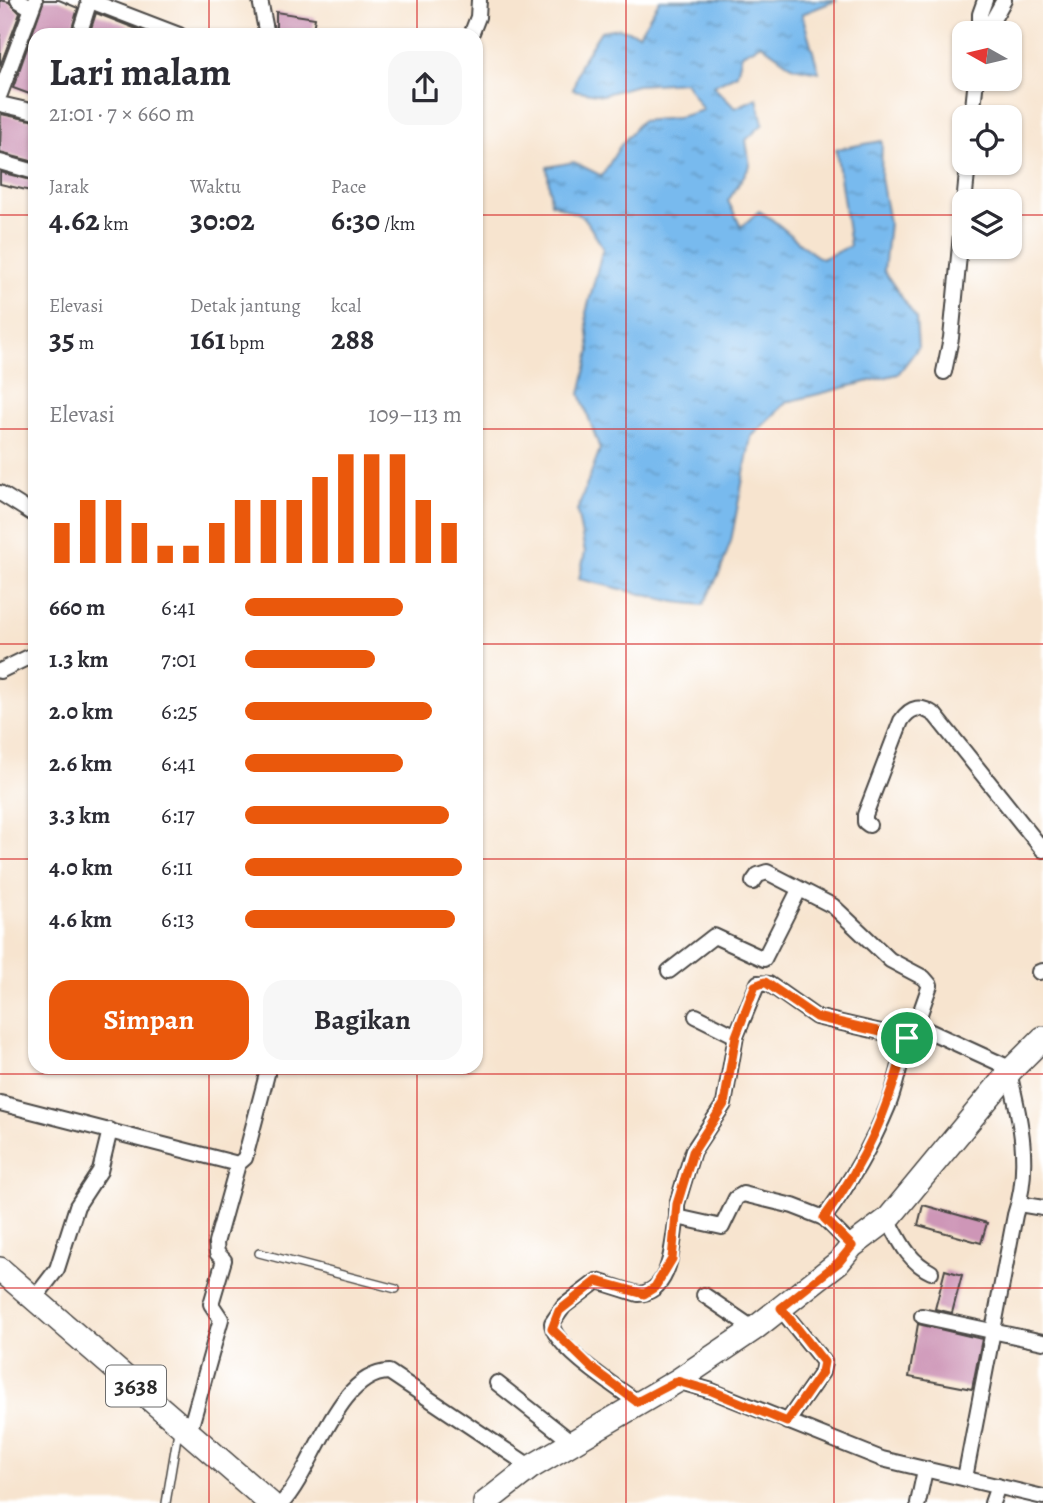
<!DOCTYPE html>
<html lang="id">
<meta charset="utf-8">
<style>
:root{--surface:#fff;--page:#f7f7f7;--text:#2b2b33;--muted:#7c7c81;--accent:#ea580c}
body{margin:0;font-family:Alegreya,serif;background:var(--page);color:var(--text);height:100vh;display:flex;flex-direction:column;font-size:26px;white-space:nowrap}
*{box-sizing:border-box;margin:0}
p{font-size:23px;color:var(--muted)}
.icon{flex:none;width:38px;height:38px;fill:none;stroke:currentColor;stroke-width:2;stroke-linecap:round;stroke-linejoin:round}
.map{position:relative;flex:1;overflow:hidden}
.side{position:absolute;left:28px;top:28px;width:455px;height:1046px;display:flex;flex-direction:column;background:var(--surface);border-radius:21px;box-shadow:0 2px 5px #0004}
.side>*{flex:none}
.needle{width:46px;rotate:278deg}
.fabs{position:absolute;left:952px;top:21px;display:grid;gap:14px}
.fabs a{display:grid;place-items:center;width:70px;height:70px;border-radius:14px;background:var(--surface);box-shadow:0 2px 5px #0004;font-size:35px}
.pin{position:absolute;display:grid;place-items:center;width:60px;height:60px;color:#fff;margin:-30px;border:4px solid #fff;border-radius:50%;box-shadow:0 2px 7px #0007}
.round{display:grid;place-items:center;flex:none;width:74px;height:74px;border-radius:21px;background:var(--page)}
.headline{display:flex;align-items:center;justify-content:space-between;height:119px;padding:0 21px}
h1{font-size:38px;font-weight:700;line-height:52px}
.figures{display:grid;grid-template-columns:repeat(3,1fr);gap:10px;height:119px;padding:7px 21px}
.figures div{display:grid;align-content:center}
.figures b{font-size:30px;font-weight:700}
.figures small{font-size:19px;font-weight:400}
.figures p{font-size:19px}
.chart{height:196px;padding:14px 21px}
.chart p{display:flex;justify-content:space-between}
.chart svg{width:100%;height:126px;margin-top:7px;stroke:var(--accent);stroke-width:6}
.primary-button{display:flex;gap:14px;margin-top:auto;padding:14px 21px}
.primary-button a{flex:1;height:80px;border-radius:21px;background:var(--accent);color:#fff;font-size:28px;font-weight:700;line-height:80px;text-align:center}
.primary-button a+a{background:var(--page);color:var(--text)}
ul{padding:0 21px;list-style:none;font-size:23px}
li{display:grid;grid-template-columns:112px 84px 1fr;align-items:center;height:52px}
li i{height:18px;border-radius:9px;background:var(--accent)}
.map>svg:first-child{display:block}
.water{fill:url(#water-ripples);stroke:#52728c;stroke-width:2}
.building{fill:#ce96b7}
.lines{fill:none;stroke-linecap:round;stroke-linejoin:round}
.lane-casing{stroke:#4a4744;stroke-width:10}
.street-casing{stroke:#4a4744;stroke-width:18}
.primary-casing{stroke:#4a4744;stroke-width:26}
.lane{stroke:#fff;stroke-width:7}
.street{stroke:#fff;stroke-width:14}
.primary{stroke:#fff;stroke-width:23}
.route-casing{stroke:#fff;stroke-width:14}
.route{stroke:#ea580c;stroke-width:9}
.grid{fill:none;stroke:#d62828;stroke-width:2;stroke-opacity:0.55}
.labels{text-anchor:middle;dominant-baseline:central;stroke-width:6;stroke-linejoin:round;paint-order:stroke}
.shield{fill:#fff;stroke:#6b6b6b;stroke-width:2}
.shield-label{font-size:24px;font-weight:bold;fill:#2b2b2b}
</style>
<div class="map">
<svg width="1043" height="1503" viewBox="0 0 1043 1503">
<defs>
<pattern id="water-ripples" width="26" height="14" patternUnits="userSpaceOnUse" patternTransform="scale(1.75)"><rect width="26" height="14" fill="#78baee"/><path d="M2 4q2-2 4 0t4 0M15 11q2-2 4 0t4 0" fill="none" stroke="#6397c1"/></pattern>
</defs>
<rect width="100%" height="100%" fill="#fff"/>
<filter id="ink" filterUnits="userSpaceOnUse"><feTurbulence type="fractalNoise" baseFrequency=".0143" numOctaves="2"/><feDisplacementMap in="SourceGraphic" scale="14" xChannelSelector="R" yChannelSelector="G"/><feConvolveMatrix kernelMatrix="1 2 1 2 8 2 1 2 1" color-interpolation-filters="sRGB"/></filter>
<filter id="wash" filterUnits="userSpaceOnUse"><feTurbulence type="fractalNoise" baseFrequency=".00686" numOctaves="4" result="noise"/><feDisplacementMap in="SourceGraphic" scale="28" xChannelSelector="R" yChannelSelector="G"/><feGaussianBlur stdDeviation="1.57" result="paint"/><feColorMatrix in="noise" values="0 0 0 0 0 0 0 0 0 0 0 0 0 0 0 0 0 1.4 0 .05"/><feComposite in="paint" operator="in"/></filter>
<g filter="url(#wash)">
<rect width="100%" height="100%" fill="#f7e4cf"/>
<path class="water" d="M660 0H837L802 14 819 72 793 67 761 44 742 54 737 74 713 86 735 108 757 98 763 124 746 140 750 166 728 201 741 227 759 211C783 224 798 246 822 259L850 246 836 149 882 141 881 178 889 223 884 271 916 318 918 348 898 374 787 402 751 437 731 541 720 572 703 605 675 602 579 579 585 552 577 511 600 449 580 394 590 351 586 313 603 248 584 217 551 203 547 167 574 162 602 176 620 146 641 121 676 118 703 110 685 82 637 85 602 95 573 90 580 64 601 31 618 28 639 34Z"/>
<g id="blocks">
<g class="building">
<path d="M0 0 9 2 20 13 0 66Z"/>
<path d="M44 0H59L78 8 70 35H35V96L13 88Z"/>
<path d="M276 12 315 18 312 35H276Z"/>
<path d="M96 13 152 35H89Z"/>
<path d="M1 114 35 121V162L0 153Z"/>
<path d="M0 172 35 181V192L0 184Z"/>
<path d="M923 1205 987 1223 981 1243 918 1225Z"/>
<path d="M945 1270 962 1275 952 1313 935 1309Z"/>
<path d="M918 1324 982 1339 972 1389 909 1377Z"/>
</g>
</g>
</g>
<g filter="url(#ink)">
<use href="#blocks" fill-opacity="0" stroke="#4a4744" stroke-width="2"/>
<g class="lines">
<defs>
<g id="lane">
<path d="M259 1253 396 1289"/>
<path d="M166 1503 178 1431"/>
</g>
<g id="street">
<path d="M18 0 31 8"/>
<path d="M88 0 179 35"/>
<path d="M260 0 267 35"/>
<path d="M980 33 991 23 1004 0"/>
<path d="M980 33V14L985 0"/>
<path d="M79 35 90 0"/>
<path d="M471 35 478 17 479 0"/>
<path d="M0 94 35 0"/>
<path d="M0 104 35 112"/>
<path d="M972 117 976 79"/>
<path d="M0 162 35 172"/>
<path d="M944 372 951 338 968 163"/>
<path d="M0 493 35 515"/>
<path d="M0 671 35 654"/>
<path d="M869 825 865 822V815L901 721C911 706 921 705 935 715L1043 850"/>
<path d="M753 882 758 875 767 872 833 906 890 960 924 978 930 985 916 1025"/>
<path d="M669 971 714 936 764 959 799 890"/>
<path d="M1039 972 1043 971"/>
<path d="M696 1016 736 1036"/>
<path d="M907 1038 816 1017 769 984 758 983 736 1036 724 1104 693 1151 677 1204V1217L722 1227 736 1198 743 1194 793 1206 824 1218C850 1183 871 1147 888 1106 899 1079 900 1050 916 1025L1012 1069"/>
<path d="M0 1103 238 1164 245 1158 267 1074"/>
<path d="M1019 1204 1043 1208"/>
<path d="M824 1218 852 1246"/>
<path d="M888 1219C900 1241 908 1261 931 1272"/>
<path d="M704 1295 754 1329"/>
<path d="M34 1299 57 1269 77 1206 100 1171 110 1130"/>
<path d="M781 1309 824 1362 822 1372 787 1422"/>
<path d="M922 1316 1043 1342"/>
<path d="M677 1381 712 1391 882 1459 1043 1497"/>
<path d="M497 1383 573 1443"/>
<path d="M637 1402C619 1389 552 1346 552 1323L564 1306 597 1281 638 1294C673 1292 672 1241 677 1217"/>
<path d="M189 1433 221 1319 211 1304 224 1260 217 1253 216 1243 238 1164"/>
<path d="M965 1478 1015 1215C1031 1168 1021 1120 1009 1073"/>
<path d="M282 1503C314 1469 337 1373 389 1372L531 1467"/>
<path d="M918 1503 925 1470"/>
<path d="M992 1503 998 1486"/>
</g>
<g id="primary">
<path d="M0 1269 270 1503"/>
<path d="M485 1503 531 1467 677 1381 754 1329 839 1262 852 1246 888 1219 1012 1069 1043 1038"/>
</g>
</defs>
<use href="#lane" class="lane-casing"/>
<use href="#street" class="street-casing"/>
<use href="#primary" class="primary-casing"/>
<use href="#lane" class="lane"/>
<use href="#street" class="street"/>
<use href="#primary" class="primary"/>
</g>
</g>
<g class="lines" filter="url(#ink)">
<defs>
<path id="route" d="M765 982 816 1017 907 1038C888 1109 868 1159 824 1218L852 1246 839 1262 781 1308 824 1362 822 1372 787 1422 712 1391 677 1381 637 1402 594 1370 552 1329 559 1311 597 1281 644 1294 655 1287 672 1259 677 1204 693 1152 724 1104 736 1036 755 986Z"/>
</defs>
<use href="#route" class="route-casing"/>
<use href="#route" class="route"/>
</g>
<path class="grid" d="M209 0V35M417 0V35M626 0V1503M834 0V1503M0 215H35M476 215H964M1010 215H1043M0 429H35M476 429H1043M0 644H35M476 644H1043M0 859H35M476 859H1043M209 1068V1503M417 1068V1503M0 1074H1043M0 1288H1043"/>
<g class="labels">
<rect class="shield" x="106" y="1365.5" width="60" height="41" rx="5"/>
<g class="shield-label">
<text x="136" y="1386">3638</text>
</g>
</g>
</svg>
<div class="fabs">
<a><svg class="needle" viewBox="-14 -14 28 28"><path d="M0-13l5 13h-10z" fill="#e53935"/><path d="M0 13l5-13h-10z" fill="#7c7c81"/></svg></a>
<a><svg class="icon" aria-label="locate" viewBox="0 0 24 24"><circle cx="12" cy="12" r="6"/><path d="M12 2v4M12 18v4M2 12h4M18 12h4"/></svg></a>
<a><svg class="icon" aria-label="layers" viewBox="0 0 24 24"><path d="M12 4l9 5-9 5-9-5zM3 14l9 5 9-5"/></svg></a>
</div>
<div class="pin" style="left:907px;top:1038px;background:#1e9e55"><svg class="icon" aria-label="arrive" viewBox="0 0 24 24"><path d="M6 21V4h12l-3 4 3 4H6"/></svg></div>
<section class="side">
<div class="headline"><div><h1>Lari malam</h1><p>21:01 · 7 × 660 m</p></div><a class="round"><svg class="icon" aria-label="share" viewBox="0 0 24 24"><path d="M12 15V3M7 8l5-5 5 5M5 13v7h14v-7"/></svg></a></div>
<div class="figures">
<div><p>Jarak</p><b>4.62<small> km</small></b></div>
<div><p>Waktu</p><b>30:02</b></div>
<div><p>Pace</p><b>6:30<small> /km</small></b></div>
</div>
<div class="figures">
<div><p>Elevasi</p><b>35<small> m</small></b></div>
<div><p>Detak jantung</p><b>161<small> bpm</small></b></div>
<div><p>kcal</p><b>288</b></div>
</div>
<div class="chart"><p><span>Elevasi</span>109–113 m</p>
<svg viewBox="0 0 160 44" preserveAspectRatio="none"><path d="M5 44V30M15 44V22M25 44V22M35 44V30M45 44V38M55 44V38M65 44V30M75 44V22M85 44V22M95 44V22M105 44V14M115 44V6M125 44V6M135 44V6M145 44V22M155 44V30"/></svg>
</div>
<ul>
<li><b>660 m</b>6:41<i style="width:73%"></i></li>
<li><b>1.3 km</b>7:01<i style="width:60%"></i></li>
<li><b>2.0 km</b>6:25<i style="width:86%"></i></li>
<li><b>2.6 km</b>6:41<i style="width:73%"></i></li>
<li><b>3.3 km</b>6:17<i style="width:94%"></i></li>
<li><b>4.0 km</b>6:11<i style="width:100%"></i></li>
<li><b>4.6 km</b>6:13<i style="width:97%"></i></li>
</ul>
<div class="primary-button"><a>Simpan</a><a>Bagikan</a></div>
</section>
</div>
